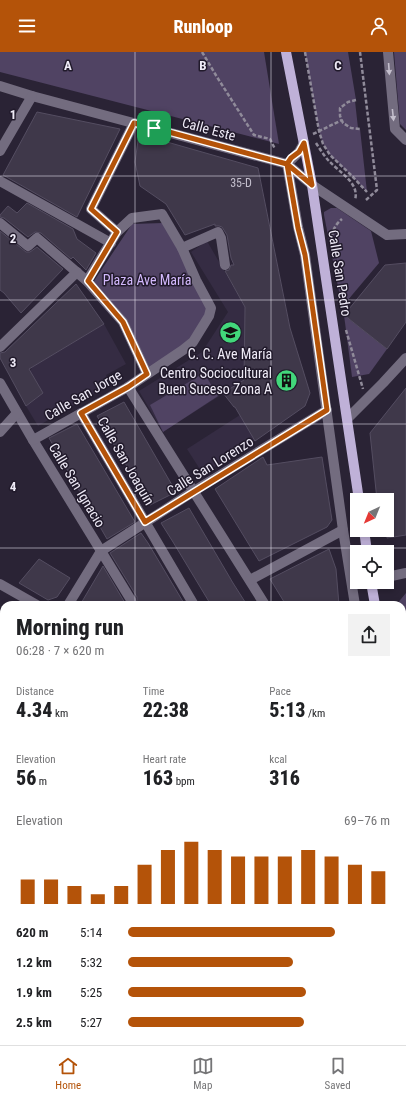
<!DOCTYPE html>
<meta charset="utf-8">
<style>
:root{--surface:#fff;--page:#f2f2f2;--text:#202124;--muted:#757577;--line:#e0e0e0;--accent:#b45309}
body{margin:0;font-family:"Roboto Condensed",sans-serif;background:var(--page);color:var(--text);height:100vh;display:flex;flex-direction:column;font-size:15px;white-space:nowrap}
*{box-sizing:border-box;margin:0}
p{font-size:13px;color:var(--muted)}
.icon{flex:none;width:22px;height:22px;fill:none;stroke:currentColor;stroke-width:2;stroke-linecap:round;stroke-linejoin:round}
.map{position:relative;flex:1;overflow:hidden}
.panel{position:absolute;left:0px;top:549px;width:406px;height:444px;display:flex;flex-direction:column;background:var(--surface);border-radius:12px 12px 0 0;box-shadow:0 2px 6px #0003}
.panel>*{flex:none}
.needle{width:26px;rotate:223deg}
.tools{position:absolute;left:350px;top:441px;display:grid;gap:8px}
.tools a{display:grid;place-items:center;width:44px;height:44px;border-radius:0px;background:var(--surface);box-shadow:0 2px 6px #0003;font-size:20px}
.pin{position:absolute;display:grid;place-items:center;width:34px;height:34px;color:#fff;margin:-17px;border-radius:8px;box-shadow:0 2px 6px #0006}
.round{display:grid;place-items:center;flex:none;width:42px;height:42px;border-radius:0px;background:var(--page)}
.headline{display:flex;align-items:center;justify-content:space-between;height:68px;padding:0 16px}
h1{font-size:22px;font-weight:800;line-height:30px}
.stats{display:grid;grid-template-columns:repeat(3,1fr);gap:6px;height:68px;padding:4px 16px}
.stats div{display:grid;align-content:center}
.stats b{font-size:20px;font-weight:800}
.stats small{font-size:11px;font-weight:400}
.stats p{font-size:11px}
.chart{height:112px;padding:8px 16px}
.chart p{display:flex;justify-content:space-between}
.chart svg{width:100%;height:72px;margin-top:4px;stroke:var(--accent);stroke-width:6}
ul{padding:0 16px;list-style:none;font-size:13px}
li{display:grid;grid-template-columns:64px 48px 1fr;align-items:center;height:30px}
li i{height:10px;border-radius:5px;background:var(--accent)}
header{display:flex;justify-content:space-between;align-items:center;height:52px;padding:0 16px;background:var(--accent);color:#fff;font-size:18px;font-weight:800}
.menu{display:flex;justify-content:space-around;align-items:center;height:56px;border-top:1px solid var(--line);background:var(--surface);font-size:11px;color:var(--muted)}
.menu a{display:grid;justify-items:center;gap:2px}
.menu .current{color:var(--accent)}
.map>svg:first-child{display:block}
.built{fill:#352c43}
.green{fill:#504363}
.building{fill:#3f384a;stroke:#544d61}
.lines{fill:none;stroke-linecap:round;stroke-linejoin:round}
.path{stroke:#908b9a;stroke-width:2.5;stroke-dasharray:4 2;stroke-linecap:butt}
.minor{stroke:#736c7f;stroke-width:10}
.major{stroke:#bfb1d8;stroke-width:10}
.oneway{fill:#c4bfcd}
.route-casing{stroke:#fff;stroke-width:8}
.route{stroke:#b45309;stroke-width:5}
.grid{fill:none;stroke:#efebf7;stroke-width:1;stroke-opacity:0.55}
.labels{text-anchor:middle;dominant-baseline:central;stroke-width:3;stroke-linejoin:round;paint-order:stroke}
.number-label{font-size:12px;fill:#c3becc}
.street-label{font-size:14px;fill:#efebf7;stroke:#211a2b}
.park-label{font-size:14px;fill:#d3b9fd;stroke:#211a2b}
.poi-label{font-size:14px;fill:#efebf7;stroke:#211a2b}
.grid-label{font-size:13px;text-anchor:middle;font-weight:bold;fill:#efebf7;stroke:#211a2b;stroke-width:3;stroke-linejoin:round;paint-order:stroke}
</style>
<header><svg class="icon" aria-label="menu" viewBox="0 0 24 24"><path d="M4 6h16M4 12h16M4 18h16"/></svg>Runloop<svg class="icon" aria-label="person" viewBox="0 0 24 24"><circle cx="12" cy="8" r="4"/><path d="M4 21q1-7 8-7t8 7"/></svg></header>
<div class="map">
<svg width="406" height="993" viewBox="0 0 406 993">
<rect width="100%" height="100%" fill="#2a2335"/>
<g class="built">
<path d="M207 189 245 255 244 321 252 323 163 380 139 339 202 300 228 260 191 200Z"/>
<path d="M104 272 126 312 106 323 110 332 38 374 26 354 43 341 30 320 32 315Z"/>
<path d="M240 363 255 389 203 422 187 397Z"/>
</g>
<g class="green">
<path d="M0 0H264L279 92 0 20Z"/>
<path d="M305 0H348L356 48 355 49 358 76 360 77 367 140 351 123 330 103 323 92 319 79Z"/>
<path d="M394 0H406V78L400 72Z"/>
<path d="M331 156H337L371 179 379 211 342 255 324 163V160Z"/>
<path d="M163 171 181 202 208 260 188 292 148 320 128 269 92 232 132 172Z"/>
<path d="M344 263 387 297 369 322 352 325Z"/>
<path d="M204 321 218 344 163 380 150 353Z"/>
<path d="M406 541V630H405L402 607V553H396Z"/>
<path d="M0 734 4 736V800L0 799Z"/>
<path d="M4 883V927L0 925V891Z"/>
</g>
<g class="building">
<path d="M37 60 120 77 77 165 3 123Z"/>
<path d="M139 82 258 116 290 276 310 341 305 354 255 389 235 355H234L223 341 244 328 245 255 225 219 229 218 231 213H234L231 206 227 183 222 175 219 174H215V172L185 183 166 152 140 134 135 110Z"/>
<path d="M27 151 73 177 77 187 96 201 86 218 73 205 71 207 41 181 35 180 28 185 4 166 0 165V163L8 154 17 161Z"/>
<path d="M0 179 26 200H30L37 195 63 217 21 261 4 241 0 238Z"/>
<path d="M406 211V270L387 297 344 263 385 213Z"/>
<path d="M76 232 104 272 29 317 43 341 26 354 0 306V301L5 300Z"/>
<path d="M406 336V483L387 486V448H377L370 381Z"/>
<path d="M124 350 176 440 150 453 97 364Z"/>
<path d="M77 372 135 470 107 487 49 386Z"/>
<path d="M263 405 267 413 322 405 332 468 327 475 259 509 215 437Z"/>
<path d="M189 456 233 531 247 553H211L173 490 161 471Z"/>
<path d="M141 481 148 491 185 553H135L137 548V545L110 501Z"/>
<path d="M329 497 336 517 339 553H286L270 527Z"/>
<path d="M39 507 70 526 57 545 48 548 19 531Z"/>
<path d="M103 514 125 551 127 553H80Z"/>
</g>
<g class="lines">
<g class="path">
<path d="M202 0 217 25 254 83 270 87 275 97"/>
<path d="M305 0 319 79 323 92 330 103 351 123 367 140"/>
<path d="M360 0 377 138 366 148"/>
<path d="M356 48 348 50 340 56V64L343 71 351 76 360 77"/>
<path d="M313 82 342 68"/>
<path d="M316 91C320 97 324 104 329 109 339 120 360 131 355 148"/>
<path d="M332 184C333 177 336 172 342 167"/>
<path d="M346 278 363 337"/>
<path d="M402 643 406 663"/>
<path d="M0 865 1 866 0 871"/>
<path d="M402 869V855H406"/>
<path d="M51 993 53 989"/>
<path d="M64 993 66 989"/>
</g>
<g class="minor">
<path d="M388 0 395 77 406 88"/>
<path d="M0 34 32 44 287 112 312 133 387 183 406 182"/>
<path d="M304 91 299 100 287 112 298 175 305 203 343 478 355 553"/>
<path d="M0 99 32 44"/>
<path d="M0 129 111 191"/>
<path d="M0 171 28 194 37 186 87 229 123 270 147 322"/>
<path d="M117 180 91 157 134 71"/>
<path d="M87 229 117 180 132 166 162 162 182 196 218 180 221 186 225 213"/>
<path d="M0 295 77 220"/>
<path d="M0 331 33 388 131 548"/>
<path d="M128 335 265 553"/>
<path d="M81 361 194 553"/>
<path d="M347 367 383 331 406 306"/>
<path d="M0 380 17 361"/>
<path d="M33 388 128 335 183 298 193 290 209 264 211 256 196 228 182 196"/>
<path d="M387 525 406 521"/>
<path d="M250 528 343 478"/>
<path d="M0 532 37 553"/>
<path d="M68 553 101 499 194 439 327 358"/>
<path d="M0 625 4 627"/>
<path d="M0 674 4 667"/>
<path d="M0 722 4 725"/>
<path d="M0 846H4"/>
<path d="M189 989 197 993"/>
<path d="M152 993 154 989"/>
<path d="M314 993 316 989"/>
</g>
<g class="major">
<path d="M286 0 312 133 359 448"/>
<path d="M364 478 367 500"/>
<path d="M371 530 375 553"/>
<path d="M402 723 405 790"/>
<path d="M406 789C403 794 404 798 406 803"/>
<path d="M0 814 4 815"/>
<path d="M402 819H406"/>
<path d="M0 830H4"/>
<path d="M402 955 406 993"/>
</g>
</g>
<defs><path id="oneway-solid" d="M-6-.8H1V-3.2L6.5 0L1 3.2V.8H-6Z"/></defs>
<g class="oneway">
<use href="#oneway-solid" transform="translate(389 17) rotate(86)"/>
<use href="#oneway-solid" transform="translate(393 63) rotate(84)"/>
</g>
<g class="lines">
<defs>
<path id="route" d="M154 76 134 71 91 157 117 180 88 229 123 270 147 322 128 335 81 361 145 470 327 358 305 203 298 176 287 112 312 133 304 91 299 100 291 106 287 112 154 76"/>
</defs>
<use href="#route" class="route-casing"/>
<use href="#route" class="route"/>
</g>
<path class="grid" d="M135 0V553M271 0V553M0 124H406M0 248H406M0 372H406M0 496H406M0 621H4M402 621H406M0 745H4M402 745H406M0 869H4M402 869H406M135 989V993M271 989V993"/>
<defs>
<symbol id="school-disc" viewBox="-11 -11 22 22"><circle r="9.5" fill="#42d77b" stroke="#211a2b"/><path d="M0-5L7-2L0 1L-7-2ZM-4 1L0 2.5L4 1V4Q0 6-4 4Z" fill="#111"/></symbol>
<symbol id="building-disc" viewBox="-11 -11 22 22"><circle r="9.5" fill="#42d77b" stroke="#211a2b"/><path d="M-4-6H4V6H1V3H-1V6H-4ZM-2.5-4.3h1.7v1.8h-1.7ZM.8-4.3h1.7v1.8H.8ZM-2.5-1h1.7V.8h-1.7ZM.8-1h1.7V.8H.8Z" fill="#111"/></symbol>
</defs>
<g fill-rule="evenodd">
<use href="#school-disc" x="218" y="268" width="25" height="25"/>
<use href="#building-disc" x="274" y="316" width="25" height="25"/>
</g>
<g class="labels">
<g class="number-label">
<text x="241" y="131">35-D</text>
</g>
<g class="street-label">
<text transform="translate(209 77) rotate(15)">Calle Este</text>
<text transform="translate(340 221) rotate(81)">Calle San Pedro</text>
<text transform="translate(83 343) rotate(-30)">Calle San Jorge</text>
<text transform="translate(126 409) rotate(60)">Calle San Joaquín</text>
<text transform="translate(210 414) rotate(-32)">Calle San Lorenzo</text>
<text transform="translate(77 433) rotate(59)">Calle San Ignacio</text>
</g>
<g class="park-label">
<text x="147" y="228">Plaza Ave María</text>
</g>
<g class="poi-label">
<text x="230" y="302">C. C. Ave María</text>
<text x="272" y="321" text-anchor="end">Centro Sociocultural<tspan x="272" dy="16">Buen Suceso Zona A</tspan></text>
</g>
</g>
<g class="grid-label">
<text x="68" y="18">A</text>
<text x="203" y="18">B</text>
<text x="338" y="18">C</text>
<text x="13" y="67">1</text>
<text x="13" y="191">2</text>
<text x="13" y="315">3</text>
<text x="13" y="439">4</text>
</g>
</svg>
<div class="tools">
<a><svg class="needle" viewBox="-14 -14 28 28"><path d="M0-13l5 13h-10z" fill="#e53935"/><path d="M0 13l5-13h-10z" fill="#757577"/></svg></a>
<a><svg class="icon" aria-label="locate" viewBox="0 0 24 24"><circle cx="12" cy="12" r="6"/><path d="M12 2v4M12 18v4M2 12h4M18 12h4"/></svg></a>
</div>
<div class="pin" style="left:154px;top:76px;background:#1e9e55"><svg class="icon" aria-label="arrive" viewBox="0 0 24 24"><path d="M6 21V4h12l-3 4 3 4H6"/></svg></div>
<section class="panel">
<div class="headline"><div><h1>Morning run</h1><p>06:28 · 7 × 620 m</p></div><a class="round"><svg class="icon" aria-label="share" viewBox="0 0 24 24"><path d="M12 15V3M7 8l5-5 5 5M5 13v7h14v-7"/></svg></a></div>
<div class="stats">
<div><p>Distance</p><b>4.34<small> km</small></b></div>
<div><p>Time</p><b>22:38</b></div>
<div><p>Pace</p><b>5:13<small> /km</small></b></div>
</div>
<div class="stats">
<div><p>Elevation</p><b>56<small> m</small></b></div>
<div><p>Heart rate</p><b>163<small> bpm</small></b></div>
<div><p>kcal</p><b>316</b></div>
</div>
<div class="chart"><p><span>Elevation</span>69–76 m</p>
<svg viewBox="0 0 160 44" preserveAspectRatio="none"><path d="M5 44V29M15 44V29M25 44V33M35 44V38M45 44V33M55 44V20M65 44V11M75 44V6M85 44V11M95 44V15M105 44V15M115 44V15M125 44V11M135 44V15M145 44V20M155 44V24"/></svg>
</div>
<ul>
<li><b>620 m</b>5:14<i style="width:79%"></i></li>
<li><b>1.2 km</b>5:32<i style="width:63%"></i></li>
<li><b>1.9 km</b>5:25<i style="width:68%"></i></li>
<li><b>2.5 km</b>5:27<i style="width:67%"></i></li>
</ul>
</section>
</div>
<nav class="menu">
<a class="current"><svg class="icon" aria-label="home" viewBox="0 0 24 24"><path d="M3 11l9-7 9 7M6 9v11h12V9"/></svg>Home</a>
<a><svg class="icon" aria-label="map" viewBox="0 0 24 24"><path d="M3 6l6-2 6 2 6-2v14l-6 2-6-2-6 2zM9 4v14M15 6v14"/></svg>Map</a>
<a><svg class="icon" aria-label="saved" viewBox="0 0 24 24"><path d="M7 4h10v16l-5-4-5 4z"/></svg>Saved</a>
</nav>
